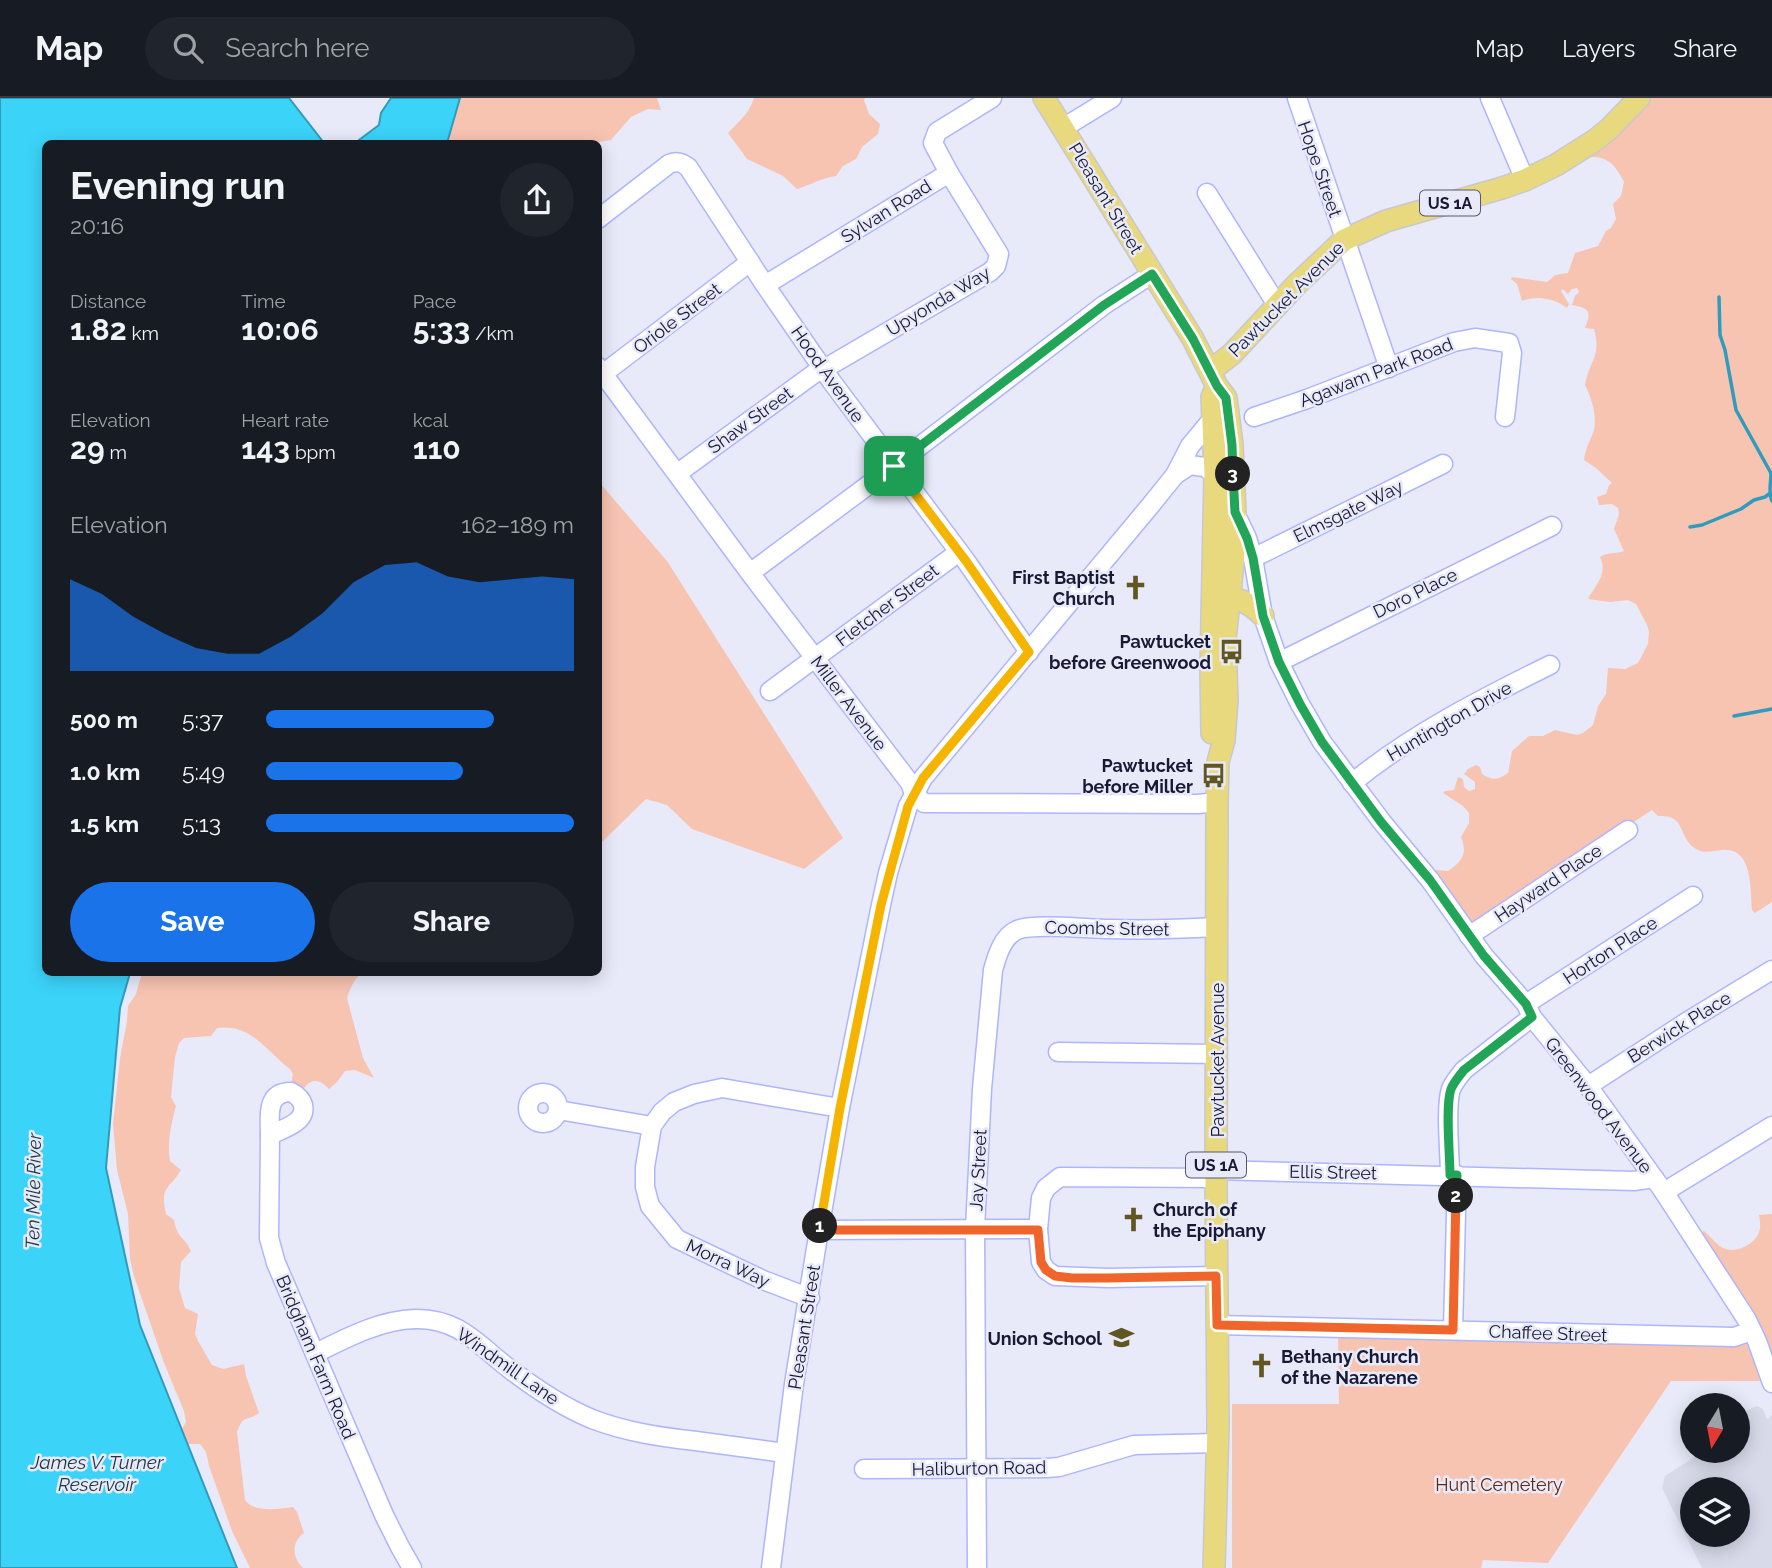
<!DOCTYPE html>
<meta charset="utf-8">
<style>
:root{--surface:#171b24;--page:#20242c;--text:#f1f3f6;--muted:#9ea1a6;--line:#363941;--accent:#1a73e8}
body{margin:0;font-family:Raleway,sans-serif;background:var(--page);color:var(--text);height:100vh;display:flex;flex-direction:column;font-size:26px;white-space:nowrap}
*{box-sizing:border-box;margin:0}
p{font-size:23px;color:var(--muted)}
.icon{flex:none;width:38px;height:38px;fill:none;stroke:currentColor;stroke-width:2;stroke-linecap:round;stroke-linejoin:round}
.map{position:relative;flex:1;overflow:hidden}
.panel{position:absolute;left:42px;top:42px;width:560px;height:836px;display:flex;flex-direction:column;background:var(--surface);border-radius:10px;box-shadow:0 4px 18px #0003}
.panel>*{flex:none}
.needle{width:46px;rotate:190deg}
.fabs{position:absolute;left:1680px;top:1295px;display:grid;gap:14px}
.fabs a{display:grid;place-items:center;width:70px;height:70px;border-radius:50%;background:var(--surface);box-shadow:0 4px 18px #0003;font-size:35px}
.pin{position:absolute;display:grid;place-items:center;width:60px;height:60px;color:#fff;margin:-30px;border-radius:14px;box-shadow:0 4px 10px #0006}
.km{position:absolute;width:35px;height:35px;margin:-18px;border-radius:50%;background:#222;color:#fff;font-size:19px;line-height:35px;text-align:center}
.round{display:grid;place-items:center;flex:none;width:74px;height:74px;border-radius:37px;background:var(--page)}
.overview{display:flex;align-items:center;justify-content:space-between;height:119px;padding:0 28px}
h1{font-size:38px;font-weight:700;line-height:52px}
.figures{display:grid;grid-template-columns:repeat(3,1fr);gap:10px;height:119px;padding:7px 28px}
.figures div{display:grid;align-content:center}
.figures b{font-size:30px;font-weight:700}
.figures small{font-size:19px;font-weight:400}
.figures p{font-size:19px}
.chart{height:196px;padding:14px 28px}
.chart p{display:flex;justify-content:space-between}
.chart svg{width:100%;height:126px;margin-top:7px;fill:var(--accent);opacity:.7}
.cta{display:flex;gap:14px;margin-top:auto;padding:14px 28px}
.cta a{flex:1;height:80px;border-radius:42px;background:var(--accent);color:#fff;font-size:28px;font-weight:700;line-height:80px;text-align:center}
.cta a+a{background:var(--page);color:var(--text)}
ul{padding:0 28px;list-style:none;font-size:23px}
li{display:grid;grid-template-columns:112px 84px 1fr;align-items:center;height:52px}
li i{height:18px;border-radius:9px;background:var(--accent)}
header{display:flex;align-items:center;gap:42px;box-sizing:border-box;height:98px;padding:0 35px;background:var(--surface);border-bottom:2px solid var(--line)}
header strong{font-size:33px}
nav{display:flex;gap:38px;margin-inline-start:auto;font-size:24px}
.search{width:490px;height:63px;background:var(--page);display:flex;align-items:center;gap:18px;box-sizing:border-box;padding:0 24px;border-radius:38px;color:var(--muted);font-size:26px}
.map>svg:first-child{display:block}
.built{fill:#d8daea;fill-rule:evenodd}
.green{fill:#f8c4b2}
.water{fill:#3cd3f9;stroke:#319bbe;stroke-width:2}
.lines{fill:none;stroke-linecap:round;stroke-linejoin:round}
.stream{stroke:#319bbe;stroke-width:3.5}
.minor-casing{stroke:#aeb5fc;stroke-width:21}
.major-casing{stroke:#c8c8ce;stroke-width:24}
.minor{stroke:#fff;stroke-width:18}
.major{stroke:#e8d97e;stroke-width:21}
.split-1-casing{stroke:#fff;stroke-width:14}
.split-2-casing{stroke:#fff;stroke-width:14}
.split-3-casing{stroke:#fff;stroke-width:14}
.split-4-casing{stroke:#fff;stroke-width:14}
.split-1{stroke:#f5b400;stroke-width:9}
.split-2{stroke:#f0652b;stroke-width:9}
.split-3{stroke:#22a559;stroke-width:9}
.split-4{stroke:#22a559;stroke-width:9}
.labels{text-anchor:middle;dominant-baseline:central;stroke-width:5;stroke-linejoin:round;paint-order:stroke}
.shield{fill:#e8eaf9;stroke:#56586f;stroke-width:2}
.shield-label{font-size:16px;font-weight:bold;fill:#181934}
.street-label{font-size:18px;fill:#181934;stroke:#e8eaf9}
.poi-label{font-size:18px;font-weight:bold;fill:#181934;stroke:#e8eaf9;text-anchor:end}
.park-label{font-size:18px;fill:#64260e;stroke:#e8eaf9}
.water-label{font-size:19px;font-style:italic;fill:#1e363d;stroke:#e8eaf9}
</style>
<header>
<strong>Map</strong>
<div class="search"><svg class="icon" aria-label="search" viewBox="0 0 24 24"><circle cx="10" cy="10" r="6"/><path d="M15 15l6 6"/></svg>Search here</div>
<nav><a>Map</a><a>Layers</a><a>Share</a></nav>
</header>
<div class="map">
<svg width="1772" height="1470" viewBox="0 0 1772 1470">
<rect width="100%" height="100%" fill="#e8eaf9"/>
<path class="built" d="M1757 1308 1763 1311 1767 1321 1772 1317V1470H1702L1662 1390 1665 1378 1704 1353H1738V1325L1745 1313ZM1692 1391H1738V1437H1692Z"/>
<g class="green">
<path d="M460 0H657L661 12 648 11 631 19 611 42 594 45 447 46Z"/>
<path d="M754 0H865L864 2 869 16 880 26 878 36 862 49 856 61 843 68 836 78C822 80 810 87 797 91L783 78 747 61 728 35C739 23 749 16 754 0Z"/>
<path d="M1635 0H1772V804L1755 815 1752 812C1750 790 1753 749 1722 752 1713 753 1704 756 1696 751 1677 739 1687 716 1658 718L1652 712 1469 832 1432 774 1434 772 1448 773C1462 763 1468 756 1461 739L1469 725V715L1463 708 1443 695 1445 693 1454 692 1458 679 1463 681 1464 689 1469 693 1475 691V684L1464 676 1468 671 1476 667 1480 669 1482 676C1493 683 1498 682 1508 675L1512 653 1529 638H1543L1555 632 1577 637 1583 635 1593 627 1598 608 1606 596 1608 570 1625 571 1638 565 1648 546 1649 533 1647 527 1636 506 1628 502 1610 504 1588 501C1596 486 1608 476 1600 459 1606 454 1617 456 1624 453L1614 431 1619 416 1618 410 1612 406 1599 407 1597 399 1606 396 1609 387 1612 385 1596 370 1584 362C1585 352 1589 345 1593 335 1598 320 1592 301 1585 287 1589 263 1602 258 1594 231L1585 230C1592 213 1589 210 1572 207L1575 198 1579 194 1577 190 1572 191 1568 196 1563 191 1561 193 1569 206 1567 210C1554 200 1537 197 1522 203L1517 186 1511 181 1512 179 1547 184 1555 177 1568 175 1575 155 1598 148 1606 133 1611 130 1616 121 1613 106 1621 98 1624 84C1616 68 1608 58 1590 59L1583 48Z"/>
<path d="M599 384 667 463 843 740 804 771 692 731 667 707 646 701 599 747Z"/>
<path d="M142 875H363C355 878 350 891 347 900L363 960 374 980 355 972 345 973 337 984 329 991C315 976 306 984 299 999L291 987 293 976 290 971C266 953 251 925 217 930L211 938 184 940 179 945 175 959 171 999 176 1008C171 1026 167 1045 170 1063L181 1072C168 1093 160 1088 166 1116L174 1122C177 1140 184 1138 191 1153L181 1164 179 1190 185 1210 198 1216 195 1236 198 1243 212 1267 223 1271 244 1266 246 1278 259 1315C246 1324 244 1315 237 1334L245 1402C254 1415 278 1411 293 1409L297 1414 304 1435C291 1444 292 1459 303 1470H250L232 1433 209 1368 206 1354 200 1346H185L180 1334 186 1324 184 1313 164 1265 134 1178 130 1161 128 1116 117 1072 113 1026 120 960 127 923 128 908 136 896Z"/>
<path d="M1772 1116V1279L1695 1139 1704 1133C1711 1139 1718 1149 1726 1151 1738 1155 1756 1145 1759 1134 1761 1129 1760 1123 1759 1117Z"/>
<path d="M1338 1235 1749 1246 1760 1283H1671L1548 1465 1483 1462 1481 1470H1232V1306H1339Z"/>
</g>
<g class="water">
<path d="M0 0H289L324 45 46 46V875H130L120 910 106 1070 140 1227 237 1470H0Z"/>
<path d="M391 0H460L447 45H355L379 27 381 15Z"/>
</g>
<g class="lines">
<g class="stream">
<path d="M1719 199 1720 237 1725 252 1736 312 1772 377"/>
<path d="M1771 376C1771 385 1768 394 1772 403"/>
<path d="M1690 429 1702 427 1741 411 1754 402 1765 399 1769 396"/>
<path d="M1734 618 1772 611"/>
</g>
<defs>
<g id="minor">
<path d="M1297 0 1389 270"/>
<path d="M1490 0 1525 82"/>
<path d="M1063 30 1112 0"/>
<path d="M1207 95 1277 207"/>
<path d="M598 121 669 66C677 63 681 64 688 69L765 187 832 284 966 463 1029 554"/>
<path d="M765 187 949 75"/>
<path d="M598 269 750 475 910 685 914 696 924 705 1198 706 1217 704"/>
<path d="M604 275 750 164"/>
<path d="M1254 319 1307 301 1454 244 1475 240 1509 245 1512 255 1505 319"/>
<path d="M678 375 815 275 824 271 990 174 996 168 999 156 949 75 933 45 937 34 992 0"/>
<path d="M1175 377 1190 367 1204 369 1215 376"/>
<path d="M1235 415 1247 440 1253 460 1263 518 1279 564 1300 606 1322 644 1382 724 1430 782 1484 858 1526 906 1532 919 1588 988 1664 1094 1747 1222 1757 1243 1772 1285"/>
<path d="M1253 460 1443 366"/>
<path d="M750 475 894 368 1104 207 1152 176"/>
<path d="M1279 564 1552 428"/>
<path d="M770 593 959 454"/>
<path d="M1352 685C1412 636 1481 601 1550 567"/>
<path d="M1469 838 1628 732"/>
<path d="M1526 906 1693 798"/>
<path d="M1058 954 1217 956"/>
<path d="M1588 988 1685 925 1772 872"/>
<path d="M291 994C297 997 301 1000 303 1007 307 1025 282 1031 270 1037 270 1019 265 994 291 994Z"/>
<circle cx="543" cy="1010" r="15"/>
<path d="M558 1012 652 1028"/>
<path d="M270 1037 269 1140 276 1165 384 1417 400 1449 412 1470"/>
<path d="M1216 1072 1634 1083 1654 1080"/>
<path d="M1450 1077C1450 1056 1445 1009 1451 991 1454 984 1459 978 1464 972L1532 919"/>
<path d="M1216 1080 1060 1079 1046 1090 1041 1100 1038 1131 1041 1164 1046 1172 1055 1178 1108 1180 1216 1178"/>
<path d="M1664 1094 1772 1028"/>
<path d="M819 1132 1038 1131"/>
<path d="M810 1200 763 1182 677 1141 650 1108 645 1089V1069L652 1028 662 1014 674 1004 694 996 722 990 840 1010"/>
<path d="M1217 1227 1734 1239 1752 1233"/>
<path d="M1453 1232 1457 1077"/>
<path d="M316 1255C346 1240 380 1222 415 1221 460 1220 479 1248 511 1272 536 1291 563 1309 592 1321 626 1334 660 1339 696 1343 726 1347 755 1351 785 1355"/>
<path d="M864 1371 1046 1370 1059 1369 1134 1347 1217 1345"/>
<path d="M771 1470 794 1286 819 1132 840 1010 881 807 888 775 908 708 923 680 1150 408 1175 377 1190 348 1214 319"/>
<path d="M977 1470 975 1131 982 991 993 872C997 858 1002 839 1017 832 1034 825 1088 831 1109 831 1145 832 1181 831 1217 829"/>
</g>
<g id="major">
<path d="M1044 0 1193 241 1217 288 1226 300 1232 347 1235 414 1234 455 1225 542 1227 602 1224 642 1218 664 1217 704 1216 1080 1218 1327 1214 1470"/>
<path d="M1210 273 1232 256 1297 186 1344 142 1386 123 1502 90 1525 82 1556 67 1594 43 1609 31 1639 0"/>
<path d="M1215 497C1236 499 1248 503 1263 518"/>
<path d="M1212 635 1211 569 1215 376 1212 299 1216 290"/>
</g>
</defs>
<use href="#minor" class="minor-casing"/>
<use href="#major" class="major-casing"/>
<use href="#minor" class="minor"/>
<use href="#major" class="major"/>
</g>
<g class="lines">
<defs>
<path id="split-1" d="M820 1128 840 1010 881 807 908 708 923 680 1029 554 966 463 894 368"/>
<path id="split-2" d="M820 1128 819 1132H1038L1041 1164 1046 1172 1055 1178 1072 1180H1108L1216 1178 1217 1227 1453 1232 1456 1098"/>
<path id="split-3" d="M1233 376 1235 414 1247 440 1253 460 1263 518 1279 564 1300 606 1322 644 1381 724 1430 782 1484 858 1526 906 1532 919 1464 972C1459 978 1454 984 1451 991 1445 1009 1450 1056 1450 1077H1457L1456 1098"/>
<path id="split-4" d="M894 368 1104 207 1152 176 1193 241 1217 288 1226 300 1232 347 1233 376"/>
</defs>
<use href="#split-1" class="split-1-casing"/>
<use href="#split-2" class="split-2-casing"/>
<use href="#split-3" class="split-3-casing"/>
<use href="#split-4" class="split-4-casing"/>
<use href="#split-1" class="split-1"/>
<use href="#split-2" class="split-2"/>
<use href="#split-3" class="split-3"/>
<use href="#split-4" class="split-4"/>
</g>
<defs>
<symbol id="church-bare" viewBox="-9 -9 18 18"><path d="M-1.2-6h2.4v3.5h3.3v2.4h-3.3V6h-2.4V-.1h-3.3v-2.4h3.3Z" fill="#5f5622" stroke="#e8eaf9" stroke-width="2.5" paint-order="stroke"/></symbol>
<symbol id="bus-bare" viewBox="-9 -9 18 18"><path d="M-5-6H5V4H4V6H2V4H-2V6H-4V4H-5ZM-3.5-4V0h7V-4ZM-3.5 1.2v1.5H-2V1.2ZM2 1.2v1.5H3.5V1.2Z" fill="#5f5622" stroke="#e8eaf9" stroke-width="2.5" paint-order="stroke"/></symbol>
<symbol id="school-bare" viewBox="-9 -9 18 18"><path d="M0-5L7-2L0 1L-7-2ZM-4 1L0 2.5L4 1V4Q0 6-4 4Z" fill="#5f5622" stroke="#e8eaf9" stroke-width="2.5" paint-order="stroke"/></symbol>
</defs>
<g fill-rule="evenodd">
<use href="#church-bare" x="1118" y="472" width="35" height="35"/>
<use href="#bus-bare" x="1214" y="536" width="35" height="35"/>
<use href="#bus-bare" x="1196" y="660" width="35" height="35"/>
<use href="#church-bare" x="1116" y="1104" width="35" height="35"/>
<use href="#school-bare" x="1104" y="1222" width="35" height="35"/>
<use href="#church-bare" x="1244" y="1250" width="35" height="35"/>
</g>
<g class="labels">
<g class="shield">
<rect x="1420" y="92.5" width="60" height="25" rx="5"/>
<rect x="1186" y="1054.5" width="60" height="25" rx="5"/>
</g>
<g class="shield-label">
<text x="1450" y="105">US 1A</text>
<text x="1216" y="1067">US 1A</text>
</g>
<g class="street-label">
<text transform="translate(1320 71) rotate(71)">Hope Street</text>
<text transform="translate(1106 100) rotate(59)">Pleasant Street</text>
<text transform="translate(886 113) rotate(-32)">Sylvan Road</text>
<text transform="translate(1286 201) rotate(-45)">Pawtucket Avenue</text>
<text transform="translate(938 203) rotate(-31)">Upyonda Way</text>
<text transform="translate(677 220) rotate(-37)">Oriole Street</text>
<text transform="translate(1376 274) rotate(-21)">Agawam Park Road</text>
<text transform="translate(828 276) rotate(55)">Hood Avenue</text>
<text transform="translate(750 322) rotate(-36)">Shaw Street</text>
<text transform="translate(1348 413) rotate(-26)">Elmsgate Way</text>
<text transform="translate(1415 495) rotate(-26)">Doro Place</text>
<text transform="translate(887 507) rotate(-37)">Fletcher Street</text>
<text transform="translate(849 605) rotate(53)">Miller Avenue</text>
<text transform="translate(1449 623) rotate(-30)">Huntington Drive</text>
<text transform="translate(1548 785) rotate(-34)">Hayward Place</text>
<text transform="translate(1107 830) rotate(1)">Coombs Street</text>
<text transform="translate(1610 852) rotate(-33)">Horton Place</text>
<text transform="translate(1679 929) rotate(-32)">Berwick Place</text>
<text transform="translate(1217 962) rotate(-90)">Pawtucket Avenue</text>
<text transform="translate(1599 1007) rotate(53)">Greenwood Avenue</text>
<text transform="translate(978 1072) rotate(-87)">Jay Street</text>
<text transform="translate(1333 1074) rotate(1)">Ellis Street</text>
<text transform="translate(728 1165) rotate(25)">Morra Way</text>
<text transform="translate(804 1229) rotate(-81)">Pleasant Street</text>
<text transform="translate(1548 1235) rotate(2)">Chaffee Street</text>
<text transform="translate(316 1259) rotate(67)">Bridgham Farm Road</text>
<text transform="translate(508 1268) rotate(35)">Windmill Lane</text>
<text transform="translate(979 1370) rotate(-1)">Haliburton Road</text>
</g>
<g class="poi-label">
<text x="1115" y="479">First Baptist<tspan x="1115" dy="21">Church</tspan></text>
<text x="1211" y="543">Pawtucket<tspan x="1211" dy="21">before Greenwood</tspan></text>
<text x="1193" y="667">Pawtucket<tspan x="1193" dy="21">before Miller</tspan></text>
<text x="1153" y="1111" text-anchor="start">Church of<tspan x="1153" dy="21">the Epiphany</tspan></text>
<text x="1102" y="1240">Union School</text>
<text x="1281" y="1258" text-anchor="start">Bethany Church<tspan x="1281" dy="21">of the Nazarene</tspan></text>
</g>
<g class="park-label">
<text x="1499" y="1386">Hunt Cemetery</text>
</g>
<g class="water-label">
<text transform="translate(33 1093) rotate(-89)">Ten Mile River</text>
<text x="97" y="1364">James V. Turner<tspan x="97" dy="22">Reservoir</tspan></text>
</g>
</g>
</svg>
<div class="fabs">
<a><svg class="needle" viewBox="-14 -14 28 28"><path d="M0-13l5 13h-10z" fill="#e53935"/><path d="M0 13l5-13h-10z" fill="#9ea1a6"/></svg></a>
<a><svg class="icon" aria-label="layers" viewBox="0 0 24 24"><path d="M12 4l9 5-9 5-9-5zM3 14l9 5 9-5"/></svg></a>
</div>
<div class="pin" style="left:894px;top:368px;background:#1e9e55"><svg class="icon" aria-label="arrive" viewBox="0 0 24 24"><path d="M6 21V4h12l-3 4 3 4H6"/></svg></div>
<b class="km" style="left:820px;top:1128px">1</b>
<b class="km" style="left:1456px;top:1098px">2</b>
<b class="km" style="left:1233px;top:376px">3</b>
<section class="panel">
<div class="overview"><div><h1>Evening run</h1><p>20:16</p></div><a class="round"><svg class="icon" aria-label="share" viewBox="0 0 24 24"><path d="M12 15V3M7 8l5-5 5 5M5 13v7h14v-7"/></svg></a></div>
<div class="figures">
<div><p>Distance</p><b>1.82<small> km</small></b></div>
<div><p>Time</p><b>10:06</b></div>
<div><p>Pace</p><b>5:33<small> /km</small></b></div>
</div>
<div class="figures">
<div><p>Elevation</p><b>29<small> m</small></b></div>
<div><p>Heart rate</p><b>143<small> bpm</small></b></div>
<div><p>kcal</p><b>110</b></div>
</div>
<div class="chart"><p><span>Elevation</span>162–189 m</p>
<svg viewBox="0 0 160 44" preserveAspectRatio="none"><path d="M0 44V12L10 17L20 25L30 31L40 36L50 38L60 38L70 32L80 24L90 13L100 7L110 6L120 11L130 13L140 12L150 11L160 12V44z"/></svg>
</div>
<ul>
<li><b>500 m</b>5:37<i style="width:74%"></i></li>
<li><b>1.0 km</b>5:49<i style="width:64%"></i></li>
<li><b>1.5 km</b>5:13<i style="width:100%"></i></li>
</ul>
<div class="cta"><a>Save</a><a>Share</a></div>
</section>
</div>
